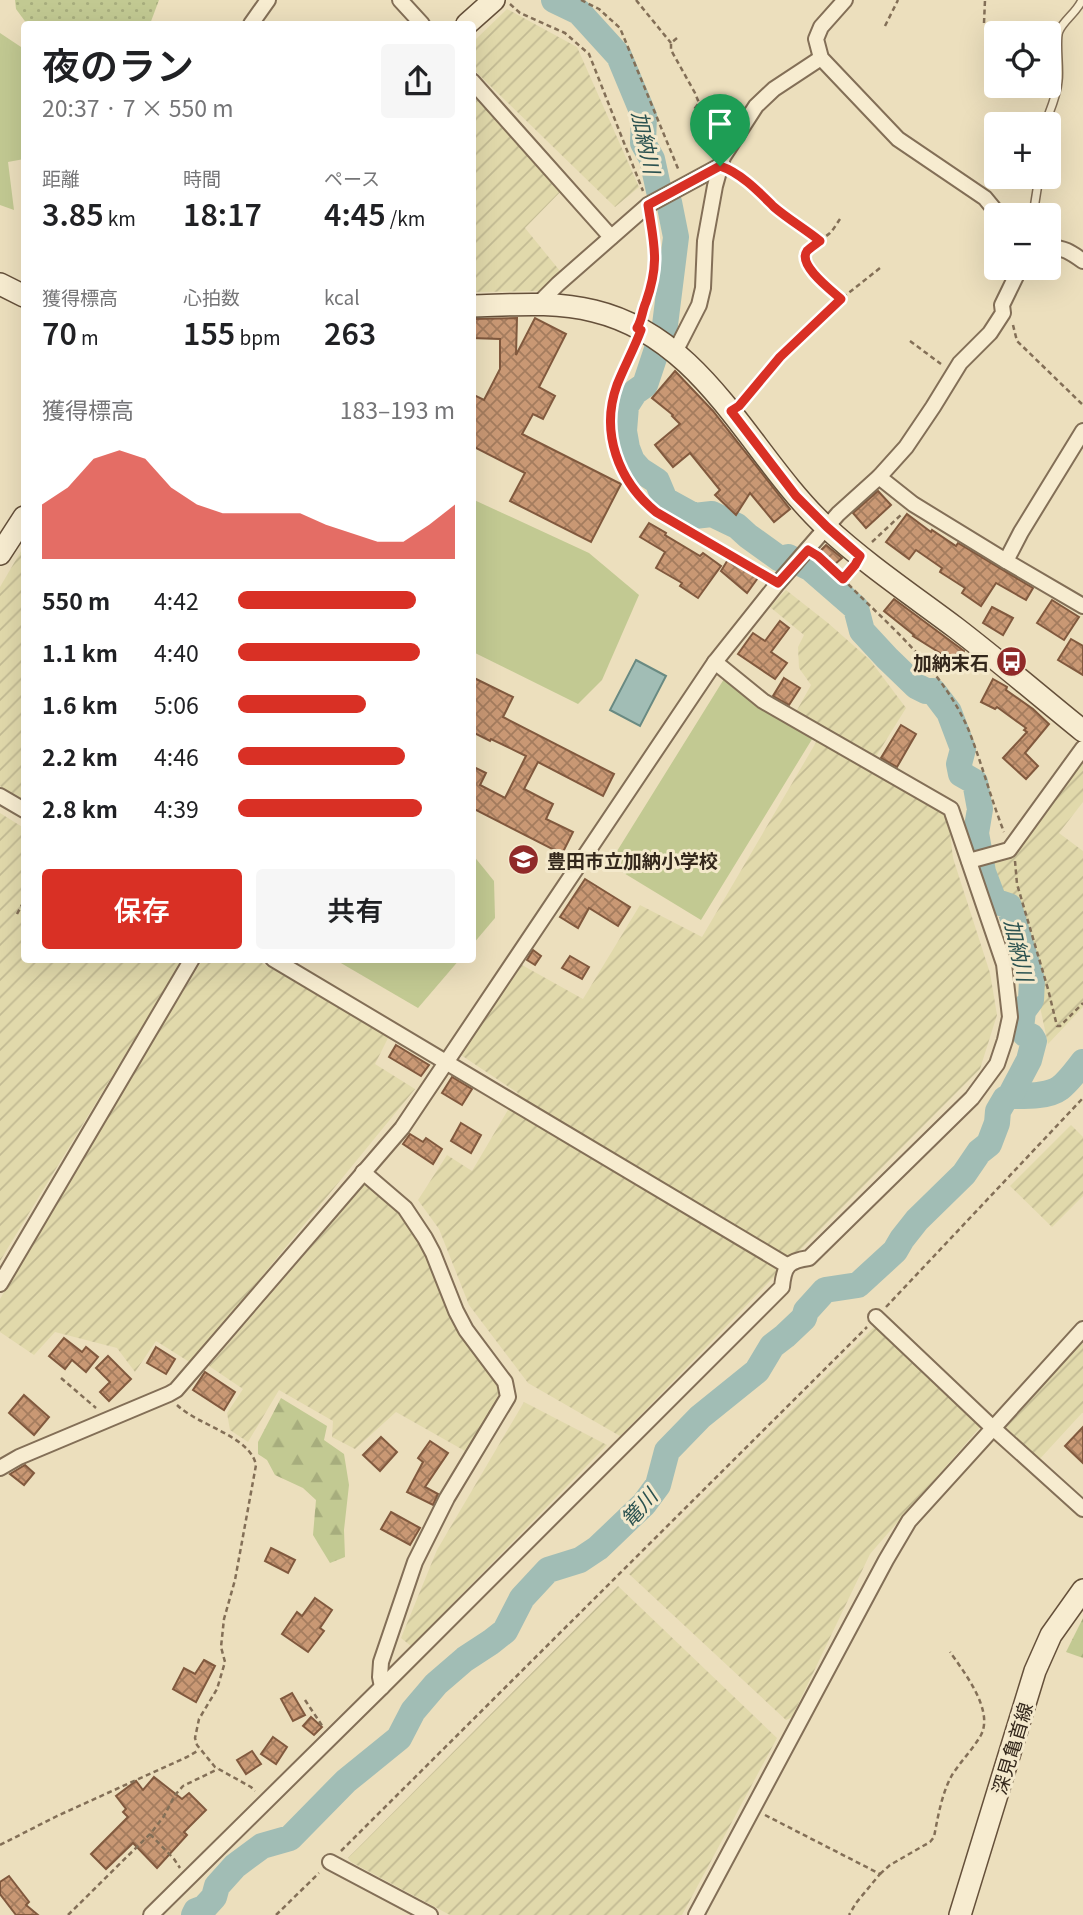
<!DOCTYPE html>
<html lang="ja">
<meta charset="utf-8">
<style>
:root{--surface:#fff;--page:#f6f6f6;--text:#202124;--muted:#757577;--accent:#d93025}
body{margin:0;font-family:Georgia,"Noto Sans JP",serif;background:var(--page);color:var(--text);height:100vh;display:flex;flex-direction:column;font-size:26px;white-space:nowrap}
*{box-sizing:border-box;margin:0}
p{font-size:23px;color:var(--muted)}
.icon{flex:none;width:38px;height:38px;fill:none;stroke:currentColor;stroke-width:2;stroke-linecap:round;stroke-linejoin:round}
.map{position:relative;flex:1;overflow:hidden}
.details{position:absolute;left:21px;top:21px;width:455px;height:942px;display:flex;flex-direction:column;background:var(--surface);border-radius:7px;box-shadow:0 7px 28px #0002}
.details>*{flex:none}
.buttons{position:absolute;left:984px;top:21px;display:grid;gap:14px}
.buttons a{display:grid;place-items:center;width:77px;height:77px;border-radius:7px;background:var(--surface);box-shadow:0 7px 28px #0002;font-size:35px}
.pin{position:absolute;display:grid;place-items:center;width:60px;height:60px;color:#fff;margin:-72px -30px;border-radius:50% 50% 50% 0;rotate:-45deg;box-shadow:0 0 7px #0007}
.pin .icon{rotate:45deg}
.round{display:grid;place-items:center;flex:none;width:74px;height:74px;border-radius:7px;background:var(--page)}
.overview{display:flex;align-items:center;justify-content:space-between;height:119px;padding:0 21px}
h1{font-size:38px;font-weight:600;line-height:52px}
.figures{display:grid;grid-template-columns:repeat(3,1fr);gap:10px;height:119px;padding:7px 21px}
.figures div{display:grid;align-content:center}
.figures b{font-size:30px;font-weight:600}
.figures small{font-size:19px;font-weight:400}
.figures p{font-size:19px}
.chart{height:196px;padding:14px 21px}
.chart p{display:flex;justify-content:space-between}
.chart svg{width:100%;height:126px;margin-top:7px;fill:var(--accent);opacity:.7}
.action{display:flex;gap:14px;margin-top:auto;padding:14px 21px}
.action a{flex:1;height:80px;border-radius:7px;background:var(--accent);color:#fff;font-size:28px;font-weight:600;line-height:80px;text-align:center}
.action a+a{background:var(--page);color:var(--text)}
ul{padding:0 21px;list-style:none;font-size:23px}
li{display:grid;grid-template-columns:112px 84px 1fr;align-items:center;height:52px}
li i{height:18px;border-radius:9px;background:var(--accent)}
.map>svg:first-child{display:block}
.farmland{fill:url(#farmland-furrows)}
.grass{fill:url(#grass-dots)}
.forest{fill:url(#forest-firs)}
.park{fill:#c2c992}
.water{fill:#a1bdb5;stroke:#698a82;stroke-width:2}
.lines{fill:none;stroke-linecap:round;stroke-linejoin:round}
.river{stroke:#a1bdb5;stroke-width:26}
.building{fill:url(#building-cross-hatch);stroke:#81593e;stroke-width:2}
.lane-casing{stroke:#836f57;stroke-width:10}
.street-casing{stroke:#836f57;stroke-width:18}
.secondary-casing{stroke:#65503a;stroke-width:24}
.path{stroke:#836f57;stroke-width:2.5;stroke-dasharray:5 3.5;stroke-linecap:butt}
.lane{stroke:#f7ecd0;stroke-width:7}
.street{stroke:#f7ecd0;stroke-width:14}
.secondary{stroke:#f7ecd0;stroke-width:21}
.route-casing{stroke:#fff;stroke-width:14}
.route{stroke:#d93025;stroke-width:9}
.labels{text-anchor:middle;dominant-baseline:central;stroke-width:6;stroke-linejoin:round;paint-order:stroke}
.poi-label{font-size:19px;font-weight:bold;fill:#33271b;stroke:#f4e9cc;text-anchor:end}
.street-label{font-size:19px;fill:#33271b;stroke:#f4e9cc}
.water-label{font-size:21px;font-style:italic;fill:#2b5250;stroke:#f4e9cc}
</style>
<div class="map">
<svg width="1083" height="1915" viewBox="0 0 1083 1915">
<defs>
<pattern id="farmland-furrows" width="10" height="10" patternUnits="userSpaceOnUse" patternTransform="scale(1.75)"><rect width="10" height="10" fill="#e1d9ab"/><path d="M-1 1l2-2M0 10L10 0M9 11l2-2" fill="none" stroke="#c2ba93"/></pattern>
<pattern id="grass-dots" width="8" height="8" patternUnits="userSpaceOnUse" patternTransform="scale(1.75)"><rect width="8" height="8" fill="#c2c992"/><path d="M2 2h.1M6 6h.1" fill="none" stroke="#a7ad7d" stroke-width="1.8" stroke-linecap="round"/></pattern>
<pattern id="forest-firs" width="22" height="20" patternUnits="userSpaceOnUse" patternTransform="scale(1.75)"><rect width="22" height="20" fill="#c2c992"/><path d="M5 1l3.5 6h-7zM16 11l3.5 6h-7z" fill="#a7ad7d"/></pattern>
<pattern id="building-cross-hatch" width="8" height="8" patternUnits="userSpaceOnUse" patternTransform="scale(1.75)"><rect width="8" height="8" fill="#c99874"/><path d="M0 0l8 8M0 8l8-8" fill="none" stroke="#a47c5e"/></pattern>
</defs>
<rect width="100%" height="100%" fill="#ecdfbd"/>
<g class="farmland">
<path d="M507 9 577 47 639 187 615 207 473 69V42Z"/>
<path d="M472 92 569 183 525 228 560 271 540 291 473 292Z"/>
<path d="M24 546V801L0 786V587Z"/>
<path d="M786 590 828 623 870 660 906 708 875 758 796 712 811 685 799 668 798 647 804 635 770 607Z"/>
<path d="M818 739 948 815 953 858 990 973 997 1015 980 1069 800 1250 620 1436 528 1383 469 1305 439 1229 418 1200 447 1155 472 1171 518 1093 461 1055 522 965 583 999 640 905 702 937Z"/>
<path d="M1083 763V802L1059 833 1083 851V1007L1048 1044 1037 993 988 865 1010 859Z"/>
<path d="M0 813 24 828V959H183L0 1261Z"/>
<path d="M203 959H255L389 1036 375 1064 415 1089 191 1363 156 1341 135 1372 117 1348 55 1332 34 1355 0 1332V1299L106 1117Z"/>
<path d="M1071 1125 1083 1137V1196L1052 1227 1010 1186Z"/>
<path d="M366 1183 408 1219 432 1258 450 1317 500 1389 494 1407 465 1451 396 1412 355 1449 332 1437 333 1421 279 1390 248 1442 230 1430 227 1413 243 1389 209 1366Z"/>
<path d="M874 1327 981 1426 870 1554 792 1717 786 1720 629 1574Z"/>
<path d="M1083 1343V1413H1082L1037 1462 1005 1429V1424Z"/>
<path d="M524 1402 607 1445 411 1646 401 1638 437 1550Z"/>
<path d="M618 1586 777 1738 682 1915H450L351 1862 348 1858Z"/>
</g>
<path class="grass" d="M15 0H159L150 24H27L16 9Z"/>
<g class="forest">
<path d="M281 1398 327 1426 324 1440 344 1454 349 1485 344 1530 345 1557 330 1563 313 1535 316 1500 303 1488 275 1475 267 1460 258 1454V1442Z"/>
<path d="M1083 1618V1658L1066 1652Z"/>
</g>
<g class="park">
<path d="M0 33 24 49V159L8 162 14 210 0 205Z"/>
<path d="M472 499 589 553 639 595 602 680 578 704 473 652Z"/>
<path d="M724 679 763 708 814 736 701 920 609 864Z"/>
<path d="M473 855 494 881 495 918 473 944Z"/>
<path d="M334 959H460L418 1008Z"/>
</g>
<path class="water" d="M636 660 666 676 640 726 610 710Z"/>
<g class="lines">
<g class="river">
<path d="M1010 1096C1025 1096 1048 1097 1060 1088 1069 1081 1076 1071 1083 1062"/>
<path d="M194 1915 196 1911 204 1908 214 1897 217 1886 235 1866 262 1846 290 1838 346 1781 399 1738 413 1711 436 1684 465 1659 491 1642 505 1631 522 1598 548 1570 580 1560 598 1548 644 1504 658 1485 667 1451 700 1417 757 1371 772 1346 785 1336 804 1318 806 1311 825 1290 858 1285 895 1251 902 1239 917 1220 964 1174 979 1152 989 1144 997 1123 998 1111 1005 1099 1010 1096 1029 1060 1034 1041 1031 1036 1025 1034 1021 1028 1023 1011 1031 1000 1032 980 1009 906 994 901 983 872 976 833 980 809 975 782 961 774 959 764 963 749 949 712 933 691H926L916 686 887 658 862 631 856 608 810 568 788 557 780 559 748 536 737 526 712 514 694 516 665 500 657 481 640 470 632 461 627 448 624 431 626 406 635 392 645 385 665 325 676 237 669 202 659 191 652 159 643 143 644 116 619 56 579 12 554 0"/>
</g>
</g>
<g class="building">
<path d="M517 318 516 355 535 318 566 334 539 387 555 396 543 419 533 414 522 434 621 484 591 542 510 501 525 473 472 446V394L484 400 500 369V339L472 338V319Z"/>
<path d="M675 371 713 411 790 509 774 522 750 493 736 515 715 495 720 490 690 453 673 467 655 445 680 424 672 416 673 415 652 398Z"/>
<path d="M878 491 891 505 866 528 853 513Z"/>
<path d="M907 514 931 532 932 530 956 546 958 543 1033 588 1026 600 996 583 981 606 962 593 965 588 940 572 942 568 916 550 909 559 886 542Z"/>
<path d="M649 523 666 533 665 535 700 556 703 553 721 566 698 598 680 586 682 583 656 568 665 552 640 537Z"/>
<path d="M826 545 842 558 834 565 820 551Z"/>
<path d="M732 553 760 575 747 593 721 571Z"/>
<path d="M894 599 964 651 956 663 913 636 914 635 884 611Z"/>
<path d="M1052 600 1079 617 1064 640 1037 623Z"/>
<path d="M992 607 1013 618 1003 635 983 623Z"/>
<path d="M780 621 789 628 771 652 787 663 775 679 738 654 753 633 765 641Z"/>
<path d="M1071 639 1083 646V675L1058 660Z"/>
<path d="M472 677 513 697 503 717 614 774 603 796 538 762 524 789 553 804 546 819 573 832 562 854 472 808V766L486 773 480 785 505 798 526 756 491 739 490 741 472 732Z"/>
<path d="M784 678 800 688 789 705 773 696Z"/>
<path d="M993 679 1007 687 1006 690 1033 709 1049 724 1025 753 1038 766 1026 779 1003 758 1027 732 1024 730 1026 728 997 707 995 709 981 702Z"/>
<path d="M901 725 916 734 897 767 881 758Z"/>
<path d="M585 879 630 907 618 926 589 908 578 928 560 917Z"/>
<path d="M533 950 541 956 535 965 527 960Z"/>
<path d="M570 956 589 967 582 979 562 968Z"/>
<path d="M396 1045 429 1065 421 1076 389 1057Z"/>
<path d="M452 1077 472 1089 462 1105 442 1093Z"/>
<path d="M461 1123 481 1135 471 1153 451 1141Z"/>
<path d="M410 1134 423 1142 426 1138 442 1149 433 1164 403 1144Z"/>
<path d="M64 1338 82 1352 86 1347 98 1357 86 1372 72 1360 65 1369 49 1356Z"/>
<path d="M156 1347 175 1359 166 1374 147 1363Z"/>
<path d="M108 1356 131 1379 109 1401 100 1392 110 1382 96 1368Z"/>
<path d="M205 1372 235 1392 224 1410 193 1390Z"/>
<path d="M24 1395 49 1417 34 1435 9 1413Z"/>
<path d="M1083 1427V1463L1065 1446Z"/>
<path d="M381 1437 397 1452 380 1471 363 1455Z"/>
<path d="M430 1441 448 1453 425 1487 438 1494 433 1505 407 1492 423 1462 418 1458Z"/>
<path d="M25 1465 34 1473 24 1485 10 1474Z"/>
<path d="M391 1512 420 1528 410 1545 381 1529Z"/>
<path d="M271 1548 295 1560 288 1573 265 1561Z"/>
<path d="M315 1598 332 1610 320 1628 324 1631 308 1652 282 1634 297 1612 302 1616Z"/>
<path d="M204 1660 215 1666 196 1702 173 1689 184 1668 195 1674Z"/>
<path d="M292 1693 305 1715 293 1721 281 1699Z"/>
<path d="M311 1717 322 1727 314 1735 303 1726Z"/>
<path d="M273 1737 287 1747 276 1764 261 1754Z"/>
<path d="M252 1751 261 1764 246 1774 237 1760Z"/>
<path d="M154 1777 182 1799 189 1793 206 1810 184 1832 187 1835 157 1868 133 1843 106 1869 91 1854 128 1817 123 1812 126 1809 116 1796 136 1781 143 1790Z"/>
<path d="M9 1876 29 1902 26 1905 38 1915H16L0 1894V1882Z"/>
</g>
<g class="lines">
<defs>
<g id="lane">
<path d="M1045 124C1050 110 1057 96 1058 81 1060 69 1055 40 1059 31 1064 20 1077 12 1082 0"/>
<path d="M1033 215 1039 177"/>
</g>
<g id="street">
<path d="M400 0 422 24"/>
<path d="M845 0 821 27 816 39 821 58 898 139 985 198 999 215"/>
<path d="M251 24 268 0"/>
<path d="M472 81 611 237"/>
<path d="M1048 248C1062 246 1072 253 1083 261"/>
<path d="M538 304 558 284 648 205 720 166"/>
<path d="M675 352 699 305 703 288 705 241 715 186 723 157 756 106 774 89 821 58"/>
<path d="M1083 431 1021 532 1006 561 1083 606"/>
<path d="M879 477 913 504 1006 561"/>
<path d="M0 796 24 810"/>
<path d="M969 861 1009 850 1083 748"/>
<path d="M273 959 788 1266"/>
<path d="M363 1172 405 1208 425 1238 433 1253 456 1311 466 1330 505 1382 508 1397 447 1498 415 1562 381 1662 380 1677 382 1687"/>
<path d="M0 1284 192 959"/>
<path d="M876 1317 993 1428 1083 1509"/>
<path d="M0 1468 19 1457 169 1394 176 1390 402 1128 715 662 778 583 838 514 879 477 906 447 933 407 960 363 990 333 1003 313 1002 305 1020 268"/>
<path d="M330 1862 430 1915"/>
<path d="M151 1915 382 1687 782 1287C784 1266 788 1261 809 1258L972 1098 997 1064 1005 1040 1010 1017 1004 964 951 809 763 701 715 662"/>
<path d="M696 1915 886 1560 909 1521 1083 1329"/>
</g>
<g id="secondary">
<path d="M467 24 494 0"/>
<path d="M0 284 24 296"/>
<path d="M472 306C513 305 554 301 594 311 706 338 749 455 826 527 866 564 912 595 956 628 999 661 1041 697 1083 731"/>
<path d="M0 554 24 517"/>
<path d="M960 1915 1035 1671 1051 1635 1083 1590"/>
</g>
</defs>
<use href="#lane" class="lane-casing"/>
<use href="#street" class="street-casing"/>
<use href="#secondary" class="secondary-casing"/>
<g class="path">
<path d="M581 0 599 9 620 28 679 171"/>
<path d="M636 0 671 43"/>
<path d="M510 4 520 13 565 33 589 54 643 191"/>
<path d="M984 23 985 0"/>
<path d="M885 26 898 0"/>
<path d="M677 38 671 43V50L695 93 699 103 695 108 711 146"/>
<path d="M733 172 767 198 774 207 820 241"/>
<path d="M840 219C837 223 834 229 830 233 823 239 813 243 808 251 797 265 831 290 841 299L880 268"/>
<path d="M643 310C645 301 650 293 652 283 658 262 654 242 650 221"/>
<path d="M1013 325 1017 341 1083 405"/>
<path d="M910 341 941 364"/>
<path d="M635 347C630 360 622 373 617 386 600 433 618 482 656 512L766 576"/>
<path d="M744 400 780 357 841 299"/>
<path d="M872 542 903 513"/>
<path d="M819 557 843 579"/>
<path d="M849 572 843 579C888 625 943 669 969 731 982 764 991 799 1004 832"/>
<path d="M1015 861 1017 884 1048 989 1057 1026H1060L1083 1003"/>
<path d="M17 914 24 901"/>
<path d="M886 1307 1083 1098"/>
<path d="M61 1378 96 1408"/>
<path d="M177 1405C199 1426 250 1436 256 1465L235 1580 224 1619 221 1647 225 1662 217 1689 199 1719 195 1738 197 1745 215 1767 251 1787 255 1791"/>
<path d="M305 1700 323 1727"/>
<path d="M765 1815 880 1874 856 1903 849 1915"/>
<path d="M150 1834 174 1859 180 1868"/>
<path d="M0 1845 57 1816 187 1757 199 1750"/>
<path d="M341 1851 867 1327"/>
<path d="M880 1874 890 1865 930 1842 934 1837C938 1816 942 1793 952 1775 961 1761 973 1749 981 1735 994 1710 964 1672 950 1652"/>
<path d="M68 1915 151 1833 164 1816 175 1795 183 1786 218 1769"/>
<path d="M276 1915 319 1873"/>
</g>
<use href="#lane" class="lane"/>
<use href="#street" class="street"/>
<use href="#secondary" class="secondary"/>
</g>
<g class="lines">
<defs>
<path id="route" d="M720 166C741 173 759 192 774 207 788 219 805 229 820 241 816 244 810 248 807 251 797 265 832 291 841 299L780 357 739 406 731 411 796 496 827 527 860 556 855 565 843 579 818 556 808 550 778 583 656 512C618 481 600 432 617 385 624 367 634 349 641 330L637 328C642 320 642 311 646 302 660 262 654 245 648 205Z"/>
</defs>
<use href="#route" class="route-casing"/>
<use href="#route" class="route"/>
</g>
<defs>
<symbol id="bus-disc" viewBox="-11 -11 22 22"><circle r="9.5" fill="#902a29" stroke="#f4e9cc"/><path d="M-5-6H5V4H4V6H2V4H-2V6H-4V4H-5ZM-3.5-4V0h7V-4ZM-3.5 1.2v1.5H-2V1.2ZM2 1.2v1.5H3.5V1.2Z" fill="#fff"/></symbol>
<symbol id="school-disc" viewBox="-11 -11 22 22"><circle r="9.5" fill="#902a29" stroke="#f4e9cc"/><path d="M0-5L7-2L0 1L-7-2ZM-4 1L0 2.5L4 1V4Q0 6-4 4Z" fill="#fff"/></symbol>
</defs>
<g fill-rule="evenodd">
<use href="#bus-disc" x="994" y="644" width="35" height="35"/>
<use href="#school-disc" x="506" y="842" width="35" height="35"/>
</g>
<g class="labels">
<g class="poi-label">
<text x="989" y="661">加納末石</text>
<text x="547" y="859" text-anchor="start">豊田市立加納小学校</text>
</g>
<g class="street-label">
<text transform="translate(1011 1748) rotate(-73)">深見亀首線</text>
</g>
<g class="water-label">
<text transform="translate(647 142) rotate(78)">加納川</text>
<text transform="translate(1020 950) rotate(77)">加納川</text>
<text transform="translate(638 1507) rotate(-48)">篭川</text>
</g>
</g>
</svg>
<div class="buttons">
<a><svg class="icon" aria-label="locate" viewBox="0 0 24 24"><circle cx="12" cy="12" r="6"/><path d="M12 2v4M12 18v4M2 12h4M18 12h4"/></svg></a>
<a>+</a>
<a>−</a>
</div>
<div class="pin" style="left:720px;top:166px;background:#1e9e55"><svg class="icon" aria-label="arrive" viewBox="0 0 24 24"><path d="M6 21V4h12l-3 4 3 4H6"/></svg></div>
<section class="details">
<div class="overview"><div><h1>夜のラン</h1><p>20:37 · 7 × 550 m</p></div><a class="round"><svg class="icon" aria-label="share" viewBox="0 0 24 24"><path d="M12 15V3M7 8l5-5 5 5M5 13v7h14v-7"/></svg></a></div>
<div class="figures">
<div><p>距離</p><b>3.85<small> km</small></b></div>
<div><p>時間</p><b>18:17</b></div>
<div><p>ペース</p><b>4:45<small> /km</small></b></div>
</div>
<div class="figures">
<div><p>獲得標高</p><b>70<small> m</small></b></div>
<div><p>心拍数</p><b>155<small> bpm</small></b></div>
<div><p>kcal</p><b>263</b></div>
</div>
<div class="chart"><p><span>獲得標高</span>183–193 m</p>
<svg viewBox="0 0 160 44" preserveAspectRatio="none"><path d="M0 44V25L10 19L20 9L30 6L40 9L50 19L60 25L70 28L80 28L90 28L100 28L110 32L120 35L130 38L140 38L150 32L160 25V44z"/></svg>
</div>
<ul>
<li><b>550 m</b>4:42<i style="width:82%"></i></li>
<li><b>1.1 km</b>4:40<i style="width:84%"></i></li>
<li><b>1.6 km</b>5:06<i style="width:59%"></i></li>
<li><b>2.2 km</b>4:46<i style="width:77%"></i></li>
<li><b>2.8 km</b>4:39<i style="width:85%"></i></li>
</ul>
<div class="action"><a>保存</a><a>共有</a></div>
</section>
</div>
